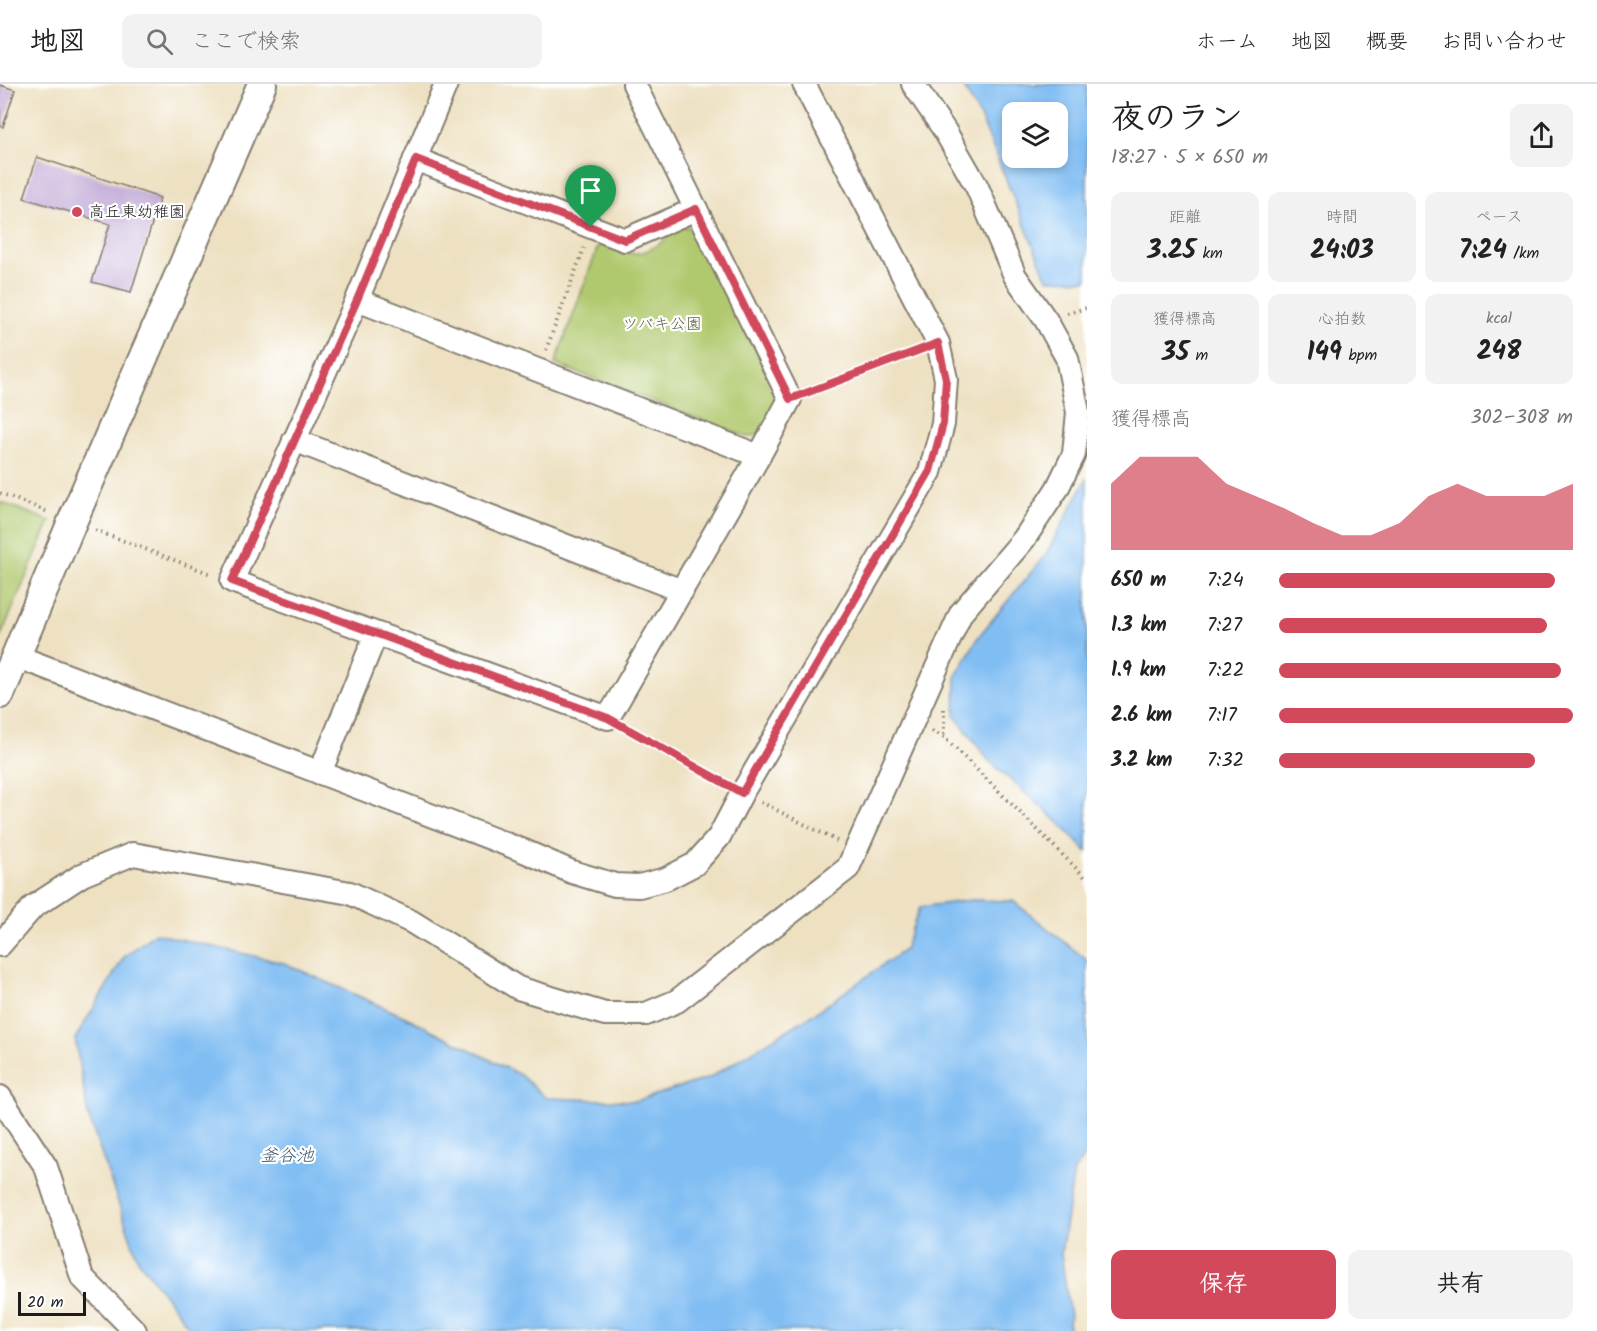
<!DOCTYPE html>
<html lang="ja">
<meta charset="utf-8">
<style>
:root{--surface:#fff;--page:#f2f2f2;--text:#222;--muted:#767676;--line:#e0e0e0;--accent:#d1495b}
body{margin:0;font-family:Kalam,"Klee One",sans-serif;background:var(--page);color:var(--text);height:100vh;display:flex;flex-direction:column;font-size:22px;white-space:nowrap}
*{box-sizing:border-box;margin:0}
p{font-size:20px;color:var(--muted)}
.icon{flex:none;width:33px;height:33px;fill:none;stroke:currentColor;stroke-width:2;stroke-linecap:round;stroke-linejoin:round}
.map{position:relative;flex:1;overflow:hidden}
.side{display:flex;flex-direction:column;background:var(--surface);width:510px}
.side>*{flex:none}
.controls{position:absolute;left:1002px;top:18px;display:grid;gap:12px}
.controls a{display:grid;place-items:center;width:66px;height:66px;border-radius:12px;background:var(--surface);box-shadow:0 3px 9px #0003;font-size:30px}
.scale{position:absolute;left:18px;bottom:15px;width:68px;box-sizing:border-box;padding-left:6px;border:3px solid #1c1c1c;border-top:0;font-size:16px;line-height:21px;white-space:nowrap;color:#1c1c1c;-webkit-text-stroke:4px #fff;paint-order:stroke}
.pin{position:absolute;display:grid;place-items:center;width:51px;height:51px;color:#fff;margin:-62px -26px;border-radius:50% 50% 50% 0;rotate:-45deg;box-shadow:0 0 6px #0007}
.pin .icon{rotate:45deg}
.round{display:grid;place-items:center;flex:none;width:63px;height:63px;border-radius:12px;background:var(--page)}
.head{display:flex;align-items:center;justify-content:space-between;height:102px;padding:0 24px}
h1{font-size:33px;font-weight:800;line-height:45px}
.figures{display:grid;grid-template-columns:repeat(3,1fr);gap:9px;height:102px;padding:6px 24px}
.figures div{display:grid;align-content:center;border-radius:12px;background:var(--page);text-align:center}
.figures b{font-size:26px;font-weight:800}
.figures small{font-size:16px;font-weight:400}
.figures p{font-size:16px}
.chart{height:168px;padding:12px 24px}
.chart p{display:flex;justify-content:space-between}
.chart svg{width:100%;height:108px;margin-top:6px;fill:var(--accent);opacity:.7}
.cta{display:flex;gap:12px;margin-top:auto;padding:12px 24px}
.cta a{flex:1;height:69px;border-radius:12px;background:var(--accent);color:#fff;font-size:24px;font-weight:800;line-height:69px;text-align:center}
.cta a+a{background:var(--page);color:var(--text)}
ul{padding:0 24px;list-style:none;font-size:20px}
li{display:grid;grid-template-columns:96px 72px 1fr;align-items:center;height:45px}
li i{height:15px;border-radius:8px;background:var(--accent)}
header{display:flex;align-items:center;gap:36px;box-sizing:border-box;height:84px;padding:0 30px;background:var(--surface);border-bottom:2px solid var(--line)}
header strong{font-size:28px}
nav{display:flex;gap:33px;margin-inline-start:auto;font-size:21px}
.search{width:420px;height:54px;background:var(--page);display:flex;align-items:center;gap:15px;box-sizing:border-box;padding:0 21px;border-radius:12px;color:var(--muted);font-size:22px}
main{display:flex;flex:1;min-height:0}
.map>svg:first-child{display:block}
.green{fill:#b1c96e;stroke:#667245;stroke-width:1.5}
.water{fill:#80bdf3;stroke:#4e6c88;stroke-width:1.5;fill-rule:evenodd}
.building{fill:#c1aad7}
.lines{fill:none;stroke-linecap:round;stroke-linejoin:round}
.minor-casing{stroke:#857e6f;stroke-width:26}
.tertiary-casing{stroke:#857e6f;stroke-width:32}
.path{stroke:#857e6f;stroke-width:4;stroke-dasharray:1.5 4.5;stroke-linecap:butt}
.minor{stroke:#fff;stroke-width:22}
.tertiary{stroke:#fff;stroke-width:28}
.route-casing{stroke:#fff;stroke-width:12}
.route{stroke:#d1495b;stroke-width:8}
.poi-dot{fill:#d1495b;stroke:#fff;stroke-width:2}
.labels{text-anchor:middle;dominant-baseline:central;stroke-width:4.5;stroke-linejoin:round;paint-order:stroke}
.poi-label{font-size:16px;fill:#1c1c1c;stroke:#fff;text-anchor:start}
.park-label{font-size:16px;fill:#58613d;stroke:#fff}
.water-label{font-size:18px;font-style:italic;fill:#445c72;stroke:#fff}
</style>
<header>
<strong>地図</strong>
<div class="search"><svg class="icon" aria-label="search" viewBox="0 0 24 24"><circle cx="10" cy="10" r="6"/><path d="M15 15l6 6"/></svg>ここで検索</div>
<nav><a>ホーム</a><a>地図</a><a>概要</a><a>お問い合わせ</a></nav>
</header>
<main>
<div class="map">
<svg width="1087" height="1247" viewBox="0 0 1087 1247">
<rect width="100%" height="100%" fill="#fff"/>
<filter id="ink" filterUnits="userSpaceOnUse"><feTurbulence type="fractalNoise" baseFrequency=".0167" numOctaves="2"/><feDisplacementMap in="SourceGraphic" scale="12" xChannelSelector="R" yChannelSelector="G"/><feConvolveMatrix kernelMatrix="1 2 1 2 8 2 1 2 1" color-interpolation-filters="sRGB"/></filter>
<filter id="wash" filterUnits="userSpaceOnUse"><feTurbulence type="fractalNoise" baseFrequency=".008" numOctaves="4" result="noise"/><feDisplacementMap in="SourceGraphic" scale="24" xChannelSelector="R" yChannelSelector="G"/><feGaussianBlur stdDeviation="1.35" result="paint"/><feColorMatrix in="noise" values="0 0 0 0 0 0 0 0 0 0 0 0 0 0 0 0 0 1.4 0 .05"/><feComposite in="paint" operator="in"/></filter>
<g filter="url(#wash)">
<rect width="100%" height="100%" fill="#eee1c2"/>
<g class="green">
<path d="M680 142 694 144 779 311 778 327 763 350 747 353 555 280 599 160C610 163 624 170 636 169 652 168 670 153 680 142Z"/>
<path d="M0 418 50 437 0 554Z"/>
</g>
<g class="water">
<path d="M962 0H1087V196L1047 195 982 37ZM1058 28V74H1012V28Z"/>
<path d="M1087 394V768L1057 737 989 677 955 632 956 592 979 552 1046 470Z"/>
<path d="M971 816 1013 817 1087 876V1068L1074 1087 1061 1169 1070 1233 1068 1247H192L138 1176 88 1031 75 955 124 873 155 849 284 879 410 935 520 991 546 1014 636 1017 709 994 812 931 904 866 920 823Z"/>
</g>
<g id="blocks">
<g class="building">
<path d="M0 1 15 6 3 43 0 42Z"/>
<path d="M37 73 160 114 131 208 92 198 110 140 24 114Z"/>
</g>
</g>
</g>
<g filter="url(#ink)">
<use href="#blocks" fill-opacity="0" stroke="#857e6f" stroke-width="1.5"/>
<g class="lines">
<defs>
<g id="minor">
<path d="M634 0 790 315 759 372"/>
<path d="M415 75 625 156 696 125"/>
<path d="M357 216 759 372 608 634 232 497 357 216 446 0"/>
<path d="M294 356 682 507"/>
<path d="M16 572 524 767 572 788 615 801 639 802 666 795 695 780 719 753 742 709 930 388 943 340 946 295 938 259 804 0"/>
<path d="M320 689 376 550"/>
<path d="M0 861 33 823 82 791 133 770 350 809 412 838 518 904 605 930H646L677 917 848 784 961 529 1024 455 1057 405 1074 370 1078 328 1067 274 1046 236 1015 192 977 103 945 47 913 0"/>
<path d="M0 1013 46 1083 82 1193 135 1247"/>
</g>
<path id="tertiary" d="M0 610 72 438 262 0"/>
</defs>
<use href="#minor" class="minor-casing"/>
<use href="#tertiary" class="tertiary-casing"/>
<g class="path">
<path d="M1067 229 1087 224"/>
<path d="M546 266 584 164"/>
<path d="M810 307 918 266"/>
<path d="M0 409 48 428"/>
<path d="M95 446 211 490"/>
<path d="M944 625V653"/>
<path d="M627 645 725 699"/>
<path d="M932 647 944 653 1087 795"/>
<path d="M761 718 837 757"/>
</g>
<use href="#minor" class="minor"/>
<use href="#tertiary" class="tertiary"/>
</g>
</g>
<g class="lines" filter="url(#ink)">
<defs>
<path id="route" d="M416 75 625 156 696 125 790 315 938 259 946 295 943 340 930 387 742 709 608 634 232 497 357 216Z"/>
</defs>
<use href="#route" class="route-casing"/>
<use href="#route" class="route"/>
</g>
<circle class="poi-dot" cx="77" cy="128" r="6"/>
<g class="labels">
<g class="poi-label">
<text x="89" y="128">高丘東幼稚園</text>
</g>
<g class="park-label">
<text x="662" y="240">ツバキ公園</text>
</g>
<g class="water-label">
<text x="287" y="1072">釜谷池</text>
</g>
</g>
</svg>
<div class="controls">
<a><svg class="icon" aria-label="layers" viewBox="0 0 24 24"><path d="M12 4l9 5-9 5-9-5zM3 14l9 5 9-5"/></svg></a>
</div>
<div class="scale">20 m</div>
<div class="pin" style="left:591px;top:143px;background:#1e9e55"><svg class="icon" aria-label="arrive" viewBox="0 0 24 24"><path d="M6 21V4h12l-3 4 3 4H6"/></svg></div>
</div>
<section class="side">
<div class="head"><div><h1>夜のラン</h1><p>18:27 · 5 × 650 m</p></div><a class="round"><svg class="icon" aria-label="share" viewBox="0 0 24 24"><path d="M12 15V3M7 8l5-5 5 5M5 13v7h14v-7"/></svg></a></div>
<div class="figures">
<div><p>距離</p><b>3.25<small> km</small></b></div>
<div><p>時間</p><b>24:03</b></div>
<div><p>ペース</p><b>7:24<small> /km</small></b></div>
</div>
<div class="figures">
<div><p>獲得標高</p><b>35<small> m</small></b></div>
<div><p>心拍数</p><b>149<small> bpm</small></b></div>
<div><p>kcal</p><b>248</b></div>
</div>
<div class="chart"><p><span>獲得標高</span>302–308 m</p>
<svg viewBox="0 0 160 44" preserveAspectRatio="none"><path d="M0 44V17L10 6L20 6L30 6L40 17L50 22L60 27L70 33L80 38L90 38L100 33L110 22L120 17L130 22L140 22L150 22L160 17V44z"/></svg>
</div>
<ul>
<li><b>650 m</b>7:24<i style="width:94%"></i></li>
<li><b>1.3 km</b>7:27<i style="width:91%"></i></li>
<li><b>1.9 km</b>7:22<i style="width:96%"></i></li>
<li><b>2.6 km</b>7:17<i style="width:100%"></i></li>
<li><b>3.2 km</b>7:32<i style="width:87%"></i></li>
</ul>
<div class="cta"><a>保存</a><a>共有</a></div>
</section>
</main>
